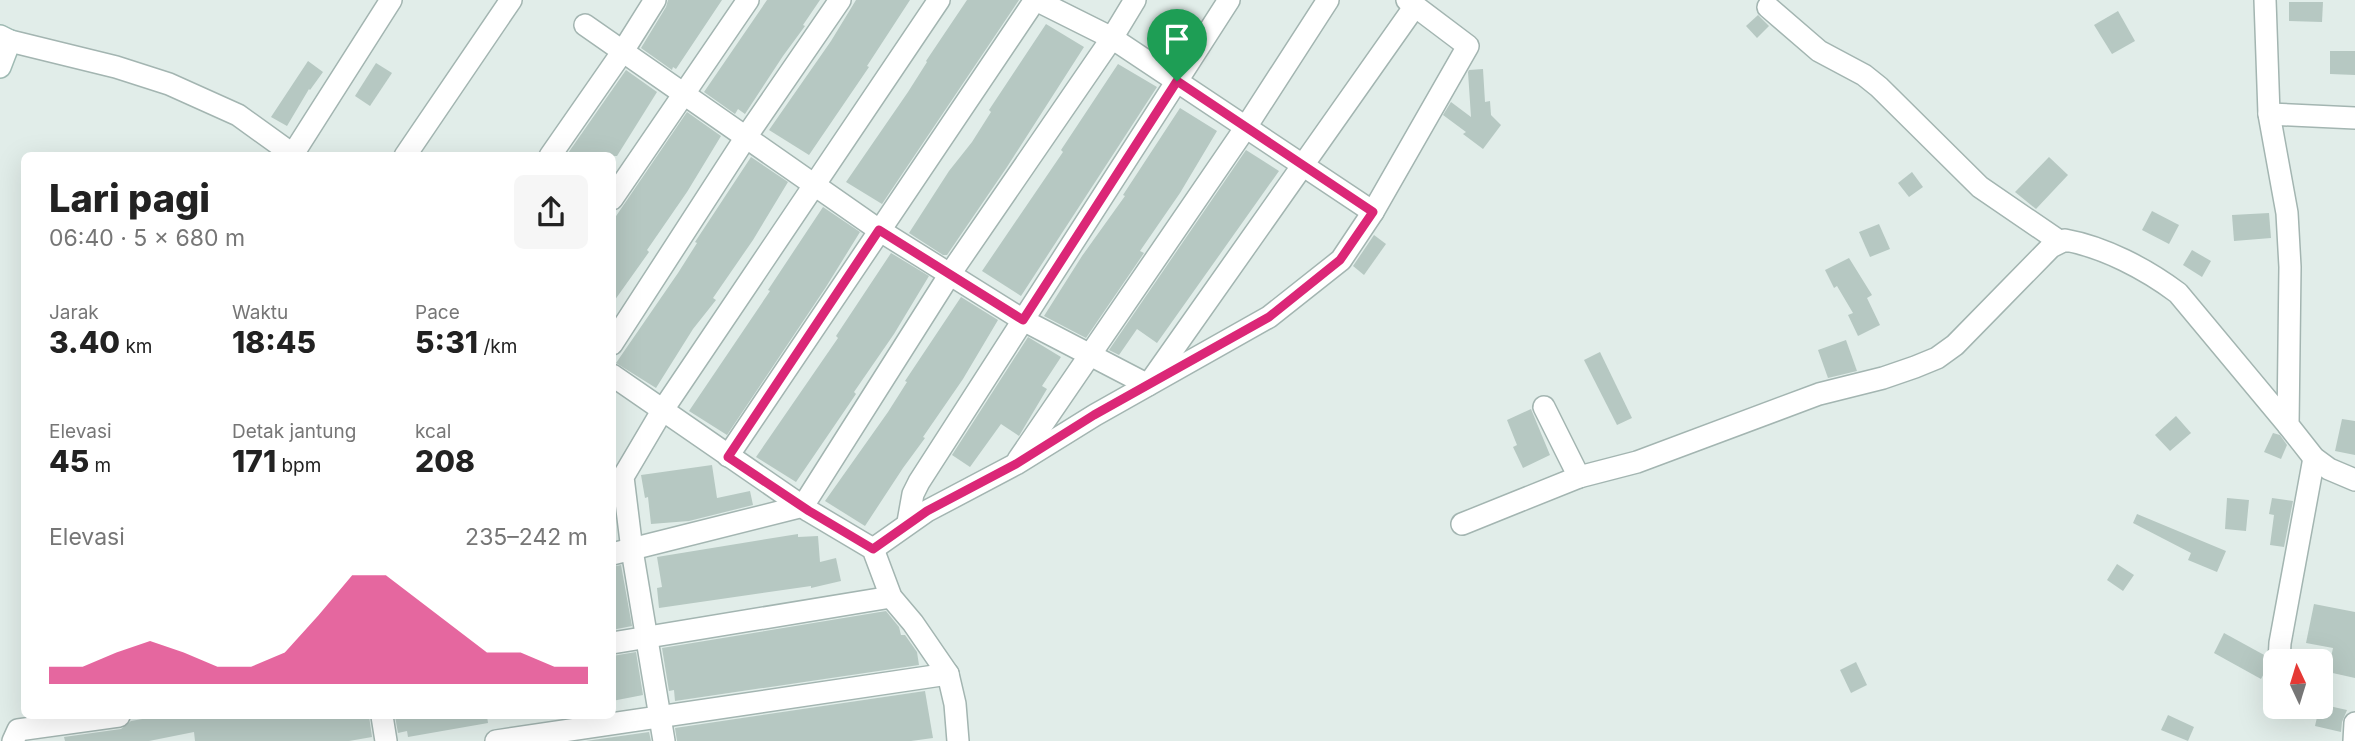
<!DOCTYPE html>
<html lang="id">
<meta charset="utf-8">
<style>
:root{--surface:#fff;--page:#f6f6f6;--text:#222;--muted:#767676;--accent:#db2777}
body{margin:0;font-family:Inter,sans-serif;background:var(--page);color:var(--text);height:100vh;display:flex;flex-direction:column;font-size:26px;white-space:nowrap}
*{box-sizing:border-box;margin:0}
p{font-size:23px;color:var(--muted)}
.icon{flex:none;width:38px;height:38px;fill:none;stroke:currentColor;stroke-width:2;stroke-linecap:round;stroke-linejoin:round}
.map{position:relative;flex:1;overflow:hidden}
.panel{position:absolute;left:21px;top:152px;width:595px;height:567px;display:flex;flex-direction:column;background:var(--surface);border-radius:10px;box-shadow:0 7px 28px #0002}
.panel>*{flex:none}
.needle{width:46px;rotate:356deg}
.controls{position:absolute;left:2263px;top:649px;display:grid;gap:14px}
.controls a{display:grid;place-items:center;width:70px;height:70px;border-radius:10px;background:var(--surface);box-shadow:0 7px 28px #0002;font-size:35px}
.pin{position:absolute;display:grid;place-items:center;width:60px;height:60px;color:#fff;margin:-72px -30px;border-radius:50% 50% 50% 0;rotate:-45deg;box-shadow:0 0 7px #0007}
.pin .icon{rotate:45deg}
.round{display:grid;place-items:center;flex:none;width:74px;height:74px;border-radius:10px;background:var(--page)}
.head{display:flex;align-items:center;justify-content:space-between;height:119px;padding:0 28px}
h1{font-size:38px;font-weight:800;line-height:52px}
.metrics{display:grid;grid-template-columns:repeat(3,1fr);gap:10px;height:119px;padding:7px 28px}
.metrics div{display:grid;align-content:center}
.metrics b{font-size:30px;font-weight:800}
.metrics small{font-size:19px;font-weight:400}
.metrics p{font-size:19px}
.chart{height:196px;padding:14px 28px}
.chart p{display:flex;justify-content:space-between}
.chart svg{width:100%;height:126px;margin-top:7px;fill:var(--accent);opacity:.7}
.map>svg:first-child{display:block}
.building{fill:#b6c8c2}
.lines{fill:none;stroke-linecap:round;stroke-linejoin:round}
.street-casing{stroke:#a3b5b1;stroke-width:24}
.secondary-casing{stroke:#9fbab3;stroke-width:24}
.street{stroke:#fff;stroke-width:21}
.secondary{stroke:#fff;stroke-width:21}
.route-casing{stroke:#fff;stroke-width:14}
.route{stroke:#db2777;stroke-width:9}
</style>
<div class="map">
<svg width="2355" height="741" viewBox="0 0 2355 741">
<rect width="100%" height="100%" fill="#e1ede9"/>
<g class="building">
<path d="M668 0H722L676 69 673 67 672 70 641 48 666 7Z"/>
<path d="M767 0H820L803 25 805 26 783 56 745 114 738 109 735 114 704 92Z"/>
<path d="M856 0H910L867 66 869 67 809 155 769 130 831 41Z"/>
<path d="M967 0H1019L882 204 846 182 908 92 927 62 926 61Z"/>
<path d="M2289 2H2323L2322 22 2289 21Z"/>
<path d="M2118 11 2135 41 2112 54 2094 25Z"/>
<path d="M1758 15 1769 26 1757 38 1746 26Z"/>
<path d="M1046 24 1084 47 1007 167 947 255H943L909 233 949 171 972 142 991 112 989 110Z"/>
<path d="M2330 51H2355V75L2330 74Z"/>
<path d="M308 61 323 72 310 90 309 89 287 126 271 117Z"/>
<path d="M376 63 392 73 370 106 355 96Z"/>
<path d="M1118 64 1157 87 1021 296 982 271 1063 152 1061 150Z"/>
<path d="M1483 69 1485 102 1490 101 1491 115 1501 125 1483 149 1463 134 1466 132 1443 115 1451 102 1471 117 1468 72 1469 70Z"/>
<path d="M626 70 657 92 617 156H566Z"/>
<path d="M1180 108 1217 131 1180 193 1140 251 1144 253 1086 338 1044 316 1082 256 1125 196 1123 195Z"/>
<path d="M687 112 721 136 687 192 647 250 649 252 612 304V222Z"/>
<path d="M1246 150 1279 171 1157 343 1137 329 1119 355 1109 350Z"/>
<path d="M751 157 788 182 753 240 713 298 716 300 693 329 656 388 616 363 678 273 697 243 695 242Z"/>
<path d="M2049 157 2068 175 2036 209 2015 192Z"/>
<path d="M1912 172 1923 187 1909 197 1898 183Z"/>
<path d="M823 207 860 232 826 287 727 435 689 411 770 291 768 290Z"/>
<path d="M2152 211 2179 225 2169 244 2142 230Z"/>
<path d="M2269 213 2271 238 2234 241 2232 215Z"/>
<path d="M1879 224 1890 249 1870 257 1859 232Z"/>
<path d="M1374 235 1386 244 1364 275 1353 266Z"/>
<path d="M2192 250 2211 261 2202 277 2183 265Z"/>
<path d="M891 253 929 276 894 334 854 392 856 394 796 482 756 457 818 367 838 338 836 336Z"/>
<path d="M1849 258 1872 295 1867 298 1880 325 1858 336 1848 315 1853 313 1837 286 1834 288 1825 270Z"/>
<path d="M961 297 998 320 963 379 923 437 925 438 903 468 865 526 825 501 888 412 907 382 905 381Z"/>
<path d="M1028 337 1061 357 1042 386 1047 389 1019 436 1001 424 970 467 952 455Z"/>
<path d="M1846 340 1857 371 1828 378 1818 350Z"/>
<path d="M1600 352 1632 418 1617 425 1584 360Z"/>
<path d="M1531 409 1550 455 1523 468 1513 447 1517 445 1507 420Z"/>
<path d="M2176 416 2191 433 2170 451 2155 435Z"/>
<path d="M2342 419 2355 421V455L2335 451Z"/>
<path d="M2273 433 2280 435 2287 445 2281 459 2264 452Z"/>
<path d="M712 465 717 498 750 491 753 505 689 521 651 524 648 497 645 498 641 475Z"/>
<path d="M2227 498 2249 500 2246 531 2225 529Z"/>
<path d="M2272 498 2293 501 2284 547 2270 545 2274 515 2269 514Z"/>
<path d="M2137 514 2226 551 2217 572 2188 560 2191 553 2133 523Z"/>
<path d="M798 534V537L818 536 820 562 836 558 841 581 811 588V586L659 608 657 588 662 587 657 557Z"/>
<path d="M2117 564 2134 575 2123 591 2107 580Z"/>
<path d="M621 565 632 626 612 630V567Z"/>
<path d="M2314 604 2355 612V678L2328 672 2333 648 2306 643Z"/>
<path d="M886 611 899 627 901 635H905L917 652 919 665 675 701 674 690 669 691 662 648Z"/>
<path d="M2224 633 2266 656 2267 668 2261 679 2214 653Z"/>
<path d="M636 652 643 695 612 701V656Z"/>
<path d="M1856 662 1867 685 1851 693 1840 670Z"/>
<path d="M925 691 933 738 911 741H677L675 728Z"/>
<path d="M2320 704 2347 710 2342 722 2341 732 2315 726Z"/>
<path d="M2168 715 2194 727 2188 741 2161 730Z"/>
<path d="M159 716H369L372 737 349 741H195L194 732 149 741H65L64 737 121 729 131 721Z"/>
<path d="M395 716H487L488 723 408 737 407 731 398 733Z"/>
<path d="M649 732 651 741H586Z"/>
</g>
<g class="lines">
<defs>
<g id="street">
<path d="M2265 0 2269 114 2287 213 2290 267 2288 425 2314 458 2329 469 2355 480"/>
<path d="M1768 7 1819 51 1864 75 1879 87 1980 187 2059 241"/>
<path d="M585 25 879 230 1023 320 1148 385 1415 6"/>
<path d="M10 41 116 67 169 84 238 115 295 156"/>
<path d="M2269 114 2355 118"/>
<path d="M293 154 391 0"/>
<path d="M405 156 511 0"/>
<path d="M550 156 623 51 655 0"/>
<path d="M612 199 748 0"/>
<path d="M1373 212 1468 46 1407 0"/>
<path d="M612 344 746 137 840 0"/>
<path d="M612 375 809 511 873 549 891 597 913 623 948 674 955 704 958 741"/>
<path d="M1544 407 1579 477"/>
<path d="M728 456 1035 0"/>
<path d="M1018 460 1246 127 1328 0"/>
<path d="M908 522 913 494 919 482 1229 0"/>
<path d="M1462 524 1579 477 1637 462 1819 394 1883 378 1915 367 1937 358 1955 345 2051 247 2065 240C2104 247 2146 269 2178 293L2288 425"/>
<path d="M873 549 927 511 1016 464 1095 415 1269 317 1341 260 1373 212 1112 38 1036 0"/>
<path d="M612 554 803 506 950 274 1112 38 1135 0"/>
<path d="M612 643 891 597"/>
<path d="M2279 662 2280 643 2314 458"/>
<path d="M382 716 386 741"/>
<path d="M13 741 18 730 119 716"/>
<path d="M496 741 948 674"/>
<path d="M664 741 632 550 623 477 662 411 939 0"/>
<path d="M2354 741 2355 723"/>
</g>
<path id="secondary" d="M0 36 10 41 0 67"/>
</defs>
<use href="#street" class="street-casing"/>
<use href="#secondary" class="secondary-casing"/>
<use href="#street" class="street"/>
<use href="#secondary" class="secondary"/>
</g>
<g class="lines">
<defs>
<path id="route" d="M1177 81 1373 212 1340 260 1269 317 1094 415 1016 464 927 511 873 549 809 511 728 457 879 230 1023 320Z"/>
</defs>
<use href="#route" class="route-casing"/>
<use href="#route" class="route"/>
</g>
</svg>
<div class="controls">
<a><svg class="needle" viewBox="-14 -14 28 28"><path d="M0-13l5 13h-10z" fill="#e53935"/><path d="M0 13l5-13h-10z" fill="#767676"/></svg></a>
</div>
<div class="pin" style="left:1177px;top:81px;background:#1e9e55"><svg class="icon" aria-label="arrive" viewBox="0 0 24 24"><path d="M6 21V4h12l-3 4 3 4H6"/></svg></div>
<section class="panel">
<div class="head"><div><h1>Lari pagi</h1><p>06:40 · 5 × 680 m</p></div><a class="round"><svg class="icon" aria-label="share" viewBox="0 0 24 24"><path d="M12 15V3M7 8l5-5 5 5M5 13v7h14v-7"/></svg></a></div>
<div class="metrics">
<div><p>Jarak</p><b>3.40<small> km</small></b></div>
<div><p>Waktu</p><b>18:45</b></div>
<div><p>Pace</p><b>5:31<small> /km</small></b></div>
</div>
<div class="metrics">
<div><p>Elevasi</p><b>45<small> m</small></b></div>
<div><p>Detak jantung</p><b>171<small> bpm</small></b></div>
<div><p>kcal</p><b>208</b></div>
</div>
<div class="chart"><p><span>Elevasi</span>235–242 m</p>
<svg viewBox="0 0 160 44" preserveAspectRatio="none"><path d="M0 44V38L10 38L20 33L30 29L40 33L50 38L60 38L70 33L80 20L90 6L100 6L110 15L120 24L130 33L140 33L150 38L160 38V44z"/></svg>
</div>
</section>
</div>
